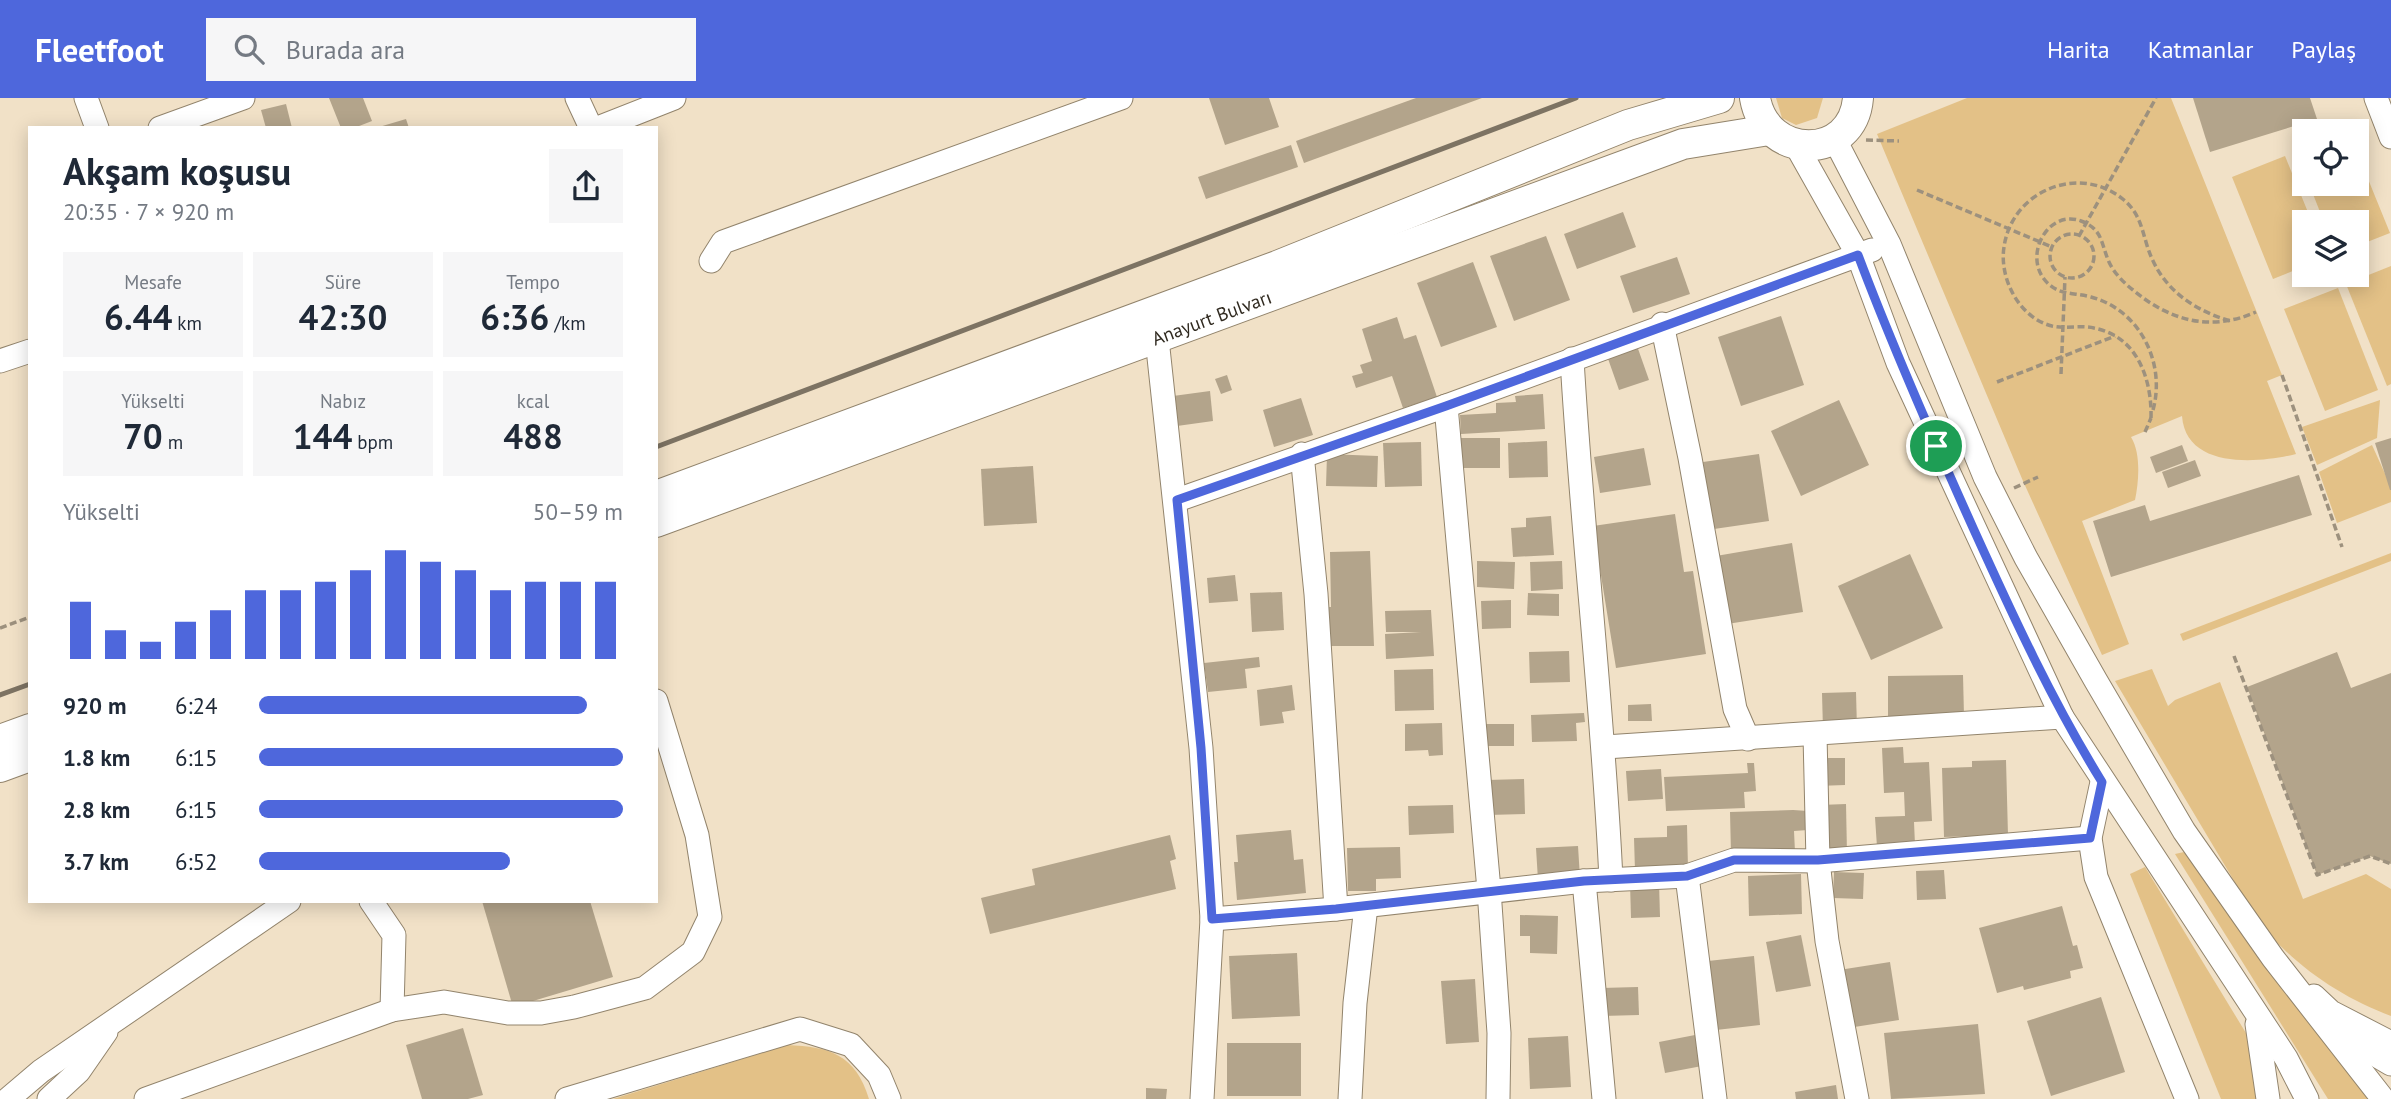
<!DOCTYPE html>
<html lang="tr">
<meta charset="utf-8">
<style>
:root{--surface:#fff;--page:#f6f6f7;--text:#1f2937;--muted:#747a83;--accent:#4e67dc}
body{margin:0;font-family:"PT Sans",sans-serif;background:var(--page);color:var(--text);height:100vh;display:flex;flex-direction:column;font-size:26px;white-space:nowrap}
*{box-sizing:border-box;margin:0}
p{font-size:23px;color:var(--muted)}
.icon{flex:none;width:38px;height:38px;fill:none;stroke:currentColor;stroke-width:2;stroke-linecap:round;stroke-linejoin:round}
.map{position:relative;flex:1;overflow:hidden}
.sheet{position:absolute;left:28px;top:28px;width:630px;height:777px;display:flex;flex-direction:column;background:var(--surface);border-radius:0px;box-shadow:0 4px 18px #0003}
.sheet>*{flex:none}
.buttons{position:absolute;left:2292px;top:21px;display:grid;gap:14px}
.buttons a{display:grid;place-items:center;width:77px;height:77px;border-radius:0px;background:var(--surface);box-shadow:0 4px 18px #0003;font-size:35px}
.pin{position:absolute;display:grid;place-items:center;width:60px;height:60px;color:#fff;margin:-30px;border:4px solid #fff;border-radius:50%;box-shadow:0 2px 7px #0007}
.round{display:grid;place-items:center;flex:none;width:74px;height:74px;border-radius:0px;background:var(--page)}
.overview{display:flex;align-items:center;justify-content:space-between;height:119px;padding:0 35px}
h1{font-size:38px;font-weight:700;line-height:52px}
.stats{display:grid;grid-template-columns:repeat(3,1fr);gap:10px;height:119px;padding:7px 35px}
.stats div{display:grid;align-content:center;border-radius:0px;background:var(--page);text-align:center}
.stats b{font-size:35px;font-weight:700}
.stats small{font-size:19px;font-weight:400}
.stats p{font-size:19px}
.chart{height:196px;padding:14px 35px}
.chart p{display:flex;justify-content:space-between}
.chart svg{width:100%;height:126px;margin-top:7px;stroke:var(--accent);stroke-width:6}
ul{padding:0 35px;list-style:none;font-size:23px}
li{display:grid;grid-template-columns:112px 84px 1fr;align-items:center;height:52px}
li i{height:18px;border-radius:9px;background:var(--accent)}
header{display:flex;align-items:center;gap:42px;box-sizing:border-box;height:98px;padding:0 35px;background:var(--accent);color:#fff}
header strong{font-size:33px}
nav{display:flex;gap:38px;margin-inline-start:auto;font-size:24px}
.search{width:490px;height:63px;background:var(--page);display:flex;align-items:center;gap:18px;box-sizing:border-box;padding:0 24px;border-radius:0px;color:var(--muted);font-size:26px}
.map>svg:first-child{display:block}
.green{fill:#e3c187}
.building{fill:#b3a48b}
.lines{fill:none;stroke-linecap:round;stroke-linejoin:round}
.minor-casing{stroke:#92846c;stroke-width:25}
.major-casing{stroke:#92846c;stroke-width:32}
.path{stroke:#9d917e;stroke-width:3.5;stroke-dasharray:7 3.5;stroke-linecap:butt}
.minor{stroke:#fff;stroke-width:23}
.major{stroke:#fff;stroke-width:30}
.rail{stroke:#7d7363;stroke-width:5}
.route-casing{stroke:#fff;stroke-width:14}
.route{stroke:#4e67dc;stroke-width:9}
.labels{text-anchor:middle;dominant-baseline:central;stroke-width:7;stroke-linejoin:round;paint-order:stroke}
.street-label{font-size:19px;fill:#302a20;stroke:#fff}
</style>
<header>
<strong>Fleetfoot</strong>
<div class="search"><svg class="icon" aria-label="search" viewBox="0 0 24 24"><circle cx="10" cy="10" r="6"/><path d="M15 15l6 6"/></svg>Burada ara</div>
<nav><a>Harita</a><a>Katmanlar</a><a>Paylaş</a></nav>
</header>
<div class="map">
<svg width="2391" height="1001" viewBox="0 0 2391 1001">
<rect width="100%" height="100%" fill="#f1e1c7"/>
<g class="green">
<path d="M1776 0H1823L1817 20 1796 27 1782 20Z"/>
<path d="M1967 0H2171L2282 277 2267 283 2296 356C2260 365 2186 372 2182 318L2131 339C2141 355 2139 383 2135 402L2082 423 2129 546 2102 557 2023 383 1877 36Z"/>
<path d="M2357 54 2390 135 2357 148V124H2324L2309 86H2357Z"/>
<path d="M2285 58 2312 124H2305V168L2273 181 2232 79Z"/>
<path d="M2391 168V286L2387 288 2346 186Z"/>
<path d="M2338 190 2378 292 2325 313 2284 211Z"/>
<path d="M2380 302 2377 340 2317 367 2302 329Z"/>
<path d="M2372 347 2391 389V404L2337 425 2319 374Z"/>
<path d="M2391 455V463L2183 543 2180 536Z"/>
<path d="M2152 571 2168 608 2175 602 2220 584 2303 801 2366 776 2391 791V918C2339 899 2287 863 2255 818L2115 583Z"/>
<path d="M2184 754 2375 1001H2328L2175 756Z"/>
<path d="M2145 769 2249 940 2265 1001H2221L2130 776Z"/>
<path d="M787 947C830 949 855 956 869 1001H613Z"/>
</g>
<g class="building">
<path d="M329 0H363L372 23 354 30H341Z"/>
<path d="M1209 0H1269L1279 29 1225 47Z"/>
<path d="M1416 0H1482L1304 65 1296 43Z"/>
<path d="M2193 0H2310L2317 21 2210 54Z"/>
<path d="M286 6 292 30H266L261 12Z"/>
<path d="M406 21 409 30H379V29Z"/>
<path d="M1291 47 1298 69 1206 101 1198 79Z"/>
<path d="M1623 114 1636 149 1577 171 1564 136Z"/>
<path d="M1546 138 1570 202 1514 223 1490 158Z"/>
<path d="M1677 159 1690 196 1633 215 1620 178Z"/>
<path d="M1473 164 1497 229 1441 249 1417 185Z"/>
<path d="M1781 218 1804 287 1741 308 1718 239Z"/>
<path d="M1397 219 1404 241 1416 237 1437 299 1403 310 1392 278 1356 290 1352 278 1363 275 1360 267 1372 263 1362 231Z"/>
<path d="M1636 245 1649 282 1619 292 1606 255Z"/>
<path d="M1227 277 1232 292 1221 296 1215 281Z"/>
<path d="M1210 293 1213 323 1177 328 1173 298Z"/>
<path d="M1543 296 1545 331 1461 336 1460 317 1496 315V305L1516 304 1515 298Z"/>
<path d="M1301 300 1313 337 1274 349 1263 312Z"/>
<path d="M1839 302 1869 367 1801 398 1771 333Z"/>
<rect x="1459" y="340" width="41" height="30"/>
<path d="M2391 340V392H2390L2375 345Z"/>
<path d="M1547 343 1548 379 1509 380 1508 345Z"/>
<path d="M1421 344 1422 388 1385 389 1383 345Z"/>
<path d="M2182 347 2188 363 2156 375 2150 359Z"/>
<path d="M1644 350 1651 387 1600 395 1594 359Z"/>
<path d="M1327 356 1378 358 1377 389 1326 388Z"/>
<path d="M1759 356 1769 423 1714 431 1703 364Z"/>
<path d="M2195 362 2201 378 2168 390 2162 374Z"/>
<path d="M1033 368 1037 425 984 428 981 371Z"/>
<path d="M2299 377 2312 417 2111 479 2093 423 2145 407 2150 423Z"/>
<path d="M1675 416 1684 474 1693 473 1706 556 1616 570 1593 428Z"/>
<path d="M1551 418 1554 457 1513 459 1511 430 1526 429V420Z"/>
<path d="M1792 445 1803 514 1727 526 1716 458Z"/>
<path d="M1370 453 1374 548H1326L1325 509H1331L1330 454Z"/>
<path d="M1910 456 1943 530 1871 562 1838 488Z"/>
<path d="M1477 463 1515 464 1514 491 1477 489Z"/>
<path d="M1562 463 1563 491 1531 493 1530 464Z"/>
<path d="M1235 477 1238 503 1209 505 1207 480Z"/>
<path d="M1282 494 1284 532 1252 534 1250 495Z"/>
<path d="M1528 495 1559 496V518L1527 517Z"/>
<path d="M1511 502V530L1482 531 1481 503Z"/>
<path d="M1431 512 1434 558 1386 561 1385 536 1421 534H1386L1385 513Z"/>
<path d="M1569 553 1570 584 1530 585 1529 554Z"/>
<path d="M2337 554 2351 590 2391 575V766L2370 758 2317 777 2247 589Z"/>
<path d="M1259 559 1260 569 1245 571 1247 590 1208 594 1204 565Z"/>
<path d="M1433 571 1434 612 1395 613 1394 572Z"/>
<path d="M1963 577 1964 618H1888V578Z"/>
<path d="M1292 587 1295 612 1282 614 1284 625 1260 628 1257 592Z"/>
<path d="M1856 594 1857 631 1823 632 1822 595Z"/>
<path d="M1651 606 1652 623H1628V607Z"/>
<path d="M1584 615 1585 624 1576 625 1577 643 1532 644 1531 617Z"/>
<path d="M1442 625 1443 657 1429 658 1428 652 1405 653V626Z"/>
<path d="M1485 626H1514V648H1486Z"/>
<path d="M1903 649 1904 665 1929 664 1932 723 1914 724 1915 747 1877 749 1875 719 1905 718 1904 694 1884 695 1882 650Z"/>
<path d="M1817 660H1845V687L1817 688Z"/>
<path d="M2006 662 2008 737 1944 739 1942 670 1972 669V663Z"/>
<path d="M1747 665H1754L1756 693 1744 694 1745 710 1666 713 1664 679 1748 675Z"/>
<path d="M1661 671 1663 701 1628 703 1626 673Z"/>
<path d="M1524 681 1525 716 1488 717 1487 682Z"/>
<path d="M1846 706 1847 756H1821L1820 707Z"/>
<path d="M1453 707 1454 735 1409 737 1408 708Z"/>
<path d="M1793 712 1808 713V732L1794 733 1795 754 1731 756 1730 714Z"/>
<path d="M1687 727 1688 771 1635 773 1634 740 1667 739V728Z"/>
<path d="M1291 732 1294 762 1303 761 1306 795 1237 802 1234 764H1238L1236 737Z"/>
<path d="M1170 737 1176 761 1170 763 1176 791 990 836 981 800 1035 787 1032 771Z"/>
<path d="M1578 748 1580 780 1538 782 1536 750Z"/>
<path d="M1400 749 1401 780 1376 781V793H1348L1347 750Z"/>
<path d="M1944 772 1946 801 1917 802 1916 773Z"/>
<path d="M1834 774 1864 775 1863 801 1833 800Z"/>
<path d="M1801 776 1802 816 1749 818 1748 778Z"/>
<path d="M1659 784 1660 819 1631 820 1630 785Z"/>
<path d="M482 803H590L613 879 513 909Z"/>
<path d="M2062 808 2073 848 2077 847 2083 870 2070 873 2071 880 2024 892 2023 888 1997 895 1979 830Z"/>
<path d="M1520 817 1558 818 1557 856 1530 855V838H1520Z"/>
<path d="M1801 837 1811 888 1776 894 1766 844Z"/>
<path d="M1297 855 1300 918 1232 921 1229 858Z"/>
<path d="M1754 858 1760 927 1716 932 1708 863Z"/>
<path d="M1890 864 1899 922 1848 930 1839 872Z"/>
<path d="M1475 881 1479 944 1446 946 1441 883Z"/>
<path d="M1638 889 1639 917 1602 918 1601 890Z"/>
<path d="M2101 899 2125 974 2051 998 2027 923Z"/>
<path d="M1978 926 1985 996 1891 1001 1884 935Z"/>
<path d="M463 930 483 997 468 1001H422L406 947Z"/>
<path d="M1695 937 1702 968 1665 975 1659 944Z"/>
<path d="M1568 938 1571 989 1530 991 1528 940Z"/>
<rect x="1227" y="945" width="74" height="53"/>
<path d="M1836 987 1838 1001H1796L1795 994Z"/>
<path d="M1146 990 1167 991 1166 1001H1146Z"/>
</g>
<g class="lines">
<defs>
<g id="minor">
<path d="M86 0 97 30"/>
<path d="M577 0 591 30"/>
<path d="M2376 0 2391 39"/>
<path d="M160 30 243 0"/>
<path d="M598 30 674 0"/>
<path d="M1834 40 1889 146 1985 379 2026 460 2096 583 2184 733 2273 860 2383 1001"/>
<path d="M1796 47 1858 157 1898 265 2062 619 2286 960 2307 1001"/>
<path d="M711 163 723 144 1121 0"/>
<path d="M1662 226 1690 360 1735 611 1748 641"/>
<path d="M1157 241 1201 650 1212 821 1202 1001"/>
<path d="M1572 261C1582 435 1603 608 1611 782"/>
<path d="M0 263 30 253"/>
<path d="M1446 308 1489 792 1499 935 1498 1001"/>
<path d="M1302 356 1316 496 1336 811"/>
<path d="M1177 402 1446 308 1872 152"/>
<path d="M1815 637 1818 763 1827 843 1857 1001"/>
<path d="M1605 649 2062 619"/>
<path d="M2102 684 2090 740 2096 779 2187 1001"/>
<path d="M1687 778 1715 1001"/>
<path d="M1584 783 1604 1001"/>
<path d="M1212 821 1336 811 1584 783 1687 778 1734 762 1818 763 2090 740"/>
<path d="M2314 898 2331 914 2391 945"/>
<path d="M392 912 444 904 508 915H541L574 909 645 890 693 854 710 819 697 737 656 603"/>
<path d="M2257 926 2268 1001"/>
<path d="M2342 928 2357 946 2391 966"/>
<path d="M8 1001 41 973 289 803"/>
<path d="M49 1001 79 973 106 934"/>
<path d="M146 1001 392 912 394 837 371 803"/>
<path d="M567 1001 800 931 851 947 879 977 889 1001"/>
<path d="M1350 1001 1355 905 1366 808"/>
</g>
<g id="major">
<path d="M1755 0C1766 63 1853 63 1858 0"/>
<path d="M656 398 1277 168 1628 27 1719 0"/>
<path id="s1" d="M656 424 1683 46 1769 32"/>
<path d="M0 642 30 631"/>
<path d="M0 669 30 658"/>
</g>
</defs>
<use href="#minor" class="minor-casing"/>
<use href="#major" class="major-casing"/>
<g class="path">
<path d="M1866 42 1899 43"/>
<path d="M1917 92 2052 149"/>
<circle cx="2072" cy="158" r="22"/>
<path d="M2079 138 2156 0"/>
<path d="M2061 276 2065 179"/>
<path d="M2282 277 2342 449"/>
<path d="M1997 284 2115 238"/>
<path d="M2153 312C2166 265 2140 212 2091 199 2073 194 2057 198 2044 181 2024 155 2049 111 2081 123 2103 131 2101 146 2109 164 2114 175 2124 185 2133 192 2170 223 2211 234 2256 214"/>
<path d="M2151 320C2152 281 2137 238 2094 230 2081 227 2066 231 2052 228 2019 220 1999 180 2004 149 2012 92 2080 65 2124 102 2138 114 2141 127 2146 144 2158 187 2188 210 2230 223"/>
<path d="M2145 334 2151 320"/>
<path d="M2014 390 2038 379"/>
<path d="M0 530 30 519"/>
<path d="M2234 558 2317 777 2370 758 2391 766"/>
</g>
<use href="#minor" class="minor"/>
<use href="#major" class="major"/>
<g class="rail">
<path d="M656 349 1576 0"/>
<path d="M0 597 30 586"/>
</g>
</g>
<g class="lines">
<defs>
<path id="route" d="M1858 157C1893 250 1933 341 1974 432 2013 518 2052 603 2102 684L2090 740 1818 762H1734L1687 778 1584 783 1336 811 1212 821 1201 650 1177 402 1446 308Z"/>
</defs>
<use href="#route" class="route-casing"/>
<use href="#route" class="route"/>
</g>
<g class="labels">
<g class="street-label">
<text stroke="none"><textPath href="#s1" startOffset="592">Anayurt Bulvarı</textPath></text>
</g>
</g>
</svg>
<div class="buttons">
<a><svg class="icon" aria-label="locate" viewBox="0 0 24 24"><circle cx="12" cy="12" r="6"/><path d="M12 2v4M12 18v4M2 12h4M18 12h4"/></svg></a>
<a><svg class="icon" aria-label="layers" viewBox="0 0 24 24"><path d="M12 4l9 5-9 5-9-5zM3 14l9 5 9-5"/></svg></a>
</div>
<div class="pin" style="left:1936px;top:348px;background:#1e9e55"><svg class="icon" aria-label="arrive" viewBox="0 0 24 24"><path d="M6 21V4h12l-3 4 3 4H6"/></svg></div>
<section class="sheet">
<div class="overview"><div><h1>Akşam koşusu</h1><p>20:35 · 7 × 920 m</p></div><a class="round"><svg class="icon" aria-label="share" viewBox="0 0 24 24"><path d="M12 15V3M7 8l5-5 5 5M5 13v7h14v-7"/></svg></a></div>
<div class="stats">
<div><p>Mesafe</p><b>6.44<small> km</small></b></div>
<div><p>Süre</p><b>42:30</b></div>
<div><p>Tempo</p><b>6:36<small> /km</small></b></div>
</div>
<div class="stats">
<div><p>Yükselti</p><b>70<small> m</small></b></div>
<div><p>Nabız</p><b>144<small> bpm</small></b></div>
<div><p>kcal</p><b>488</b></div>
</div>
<div class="chart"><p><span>Yükselti</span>50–59 m</p>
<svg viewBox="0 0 160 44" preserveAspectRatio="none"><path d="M5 44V24M15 44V34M25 44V38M35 44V31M45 44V27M55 44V20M65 44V20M75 44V17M85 44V13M95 44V6M105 44V10M115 44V13M125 44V20M135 44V17M145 44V17M155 44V17"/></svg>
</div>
<ul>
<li><b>920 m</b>6:24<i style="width:90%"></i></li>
<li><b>1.8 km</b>6:15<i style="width:100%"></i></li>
<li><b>2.8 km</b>6:15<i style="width:100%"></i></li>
<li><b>3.7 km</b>6:52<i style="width:69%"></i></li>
</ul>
</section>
</div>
